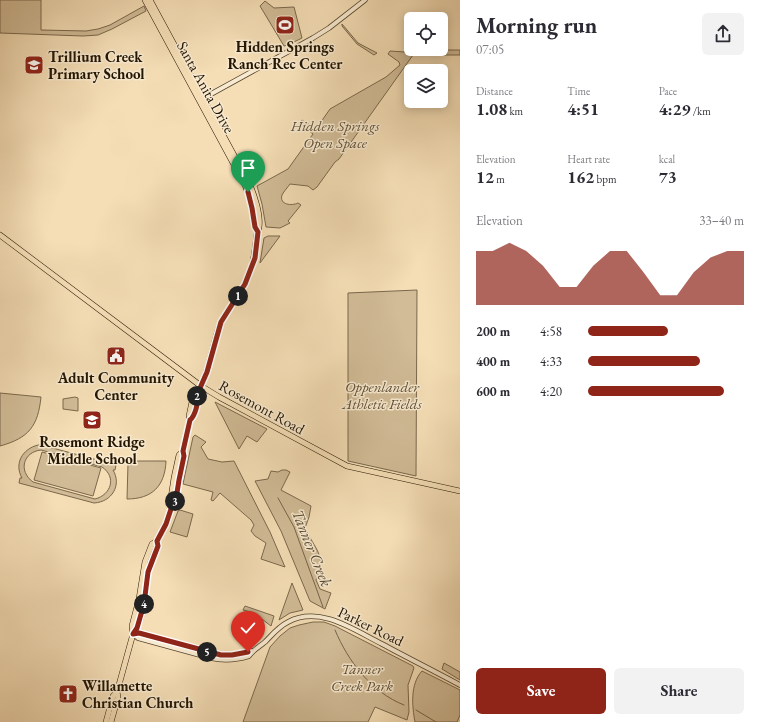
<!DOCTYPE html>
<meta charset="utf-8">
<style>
:root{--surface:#fff;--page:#f2f2f3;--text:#2b2b33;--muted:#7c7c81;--accent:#8f2418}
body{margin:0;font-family:"EB Garamond",serif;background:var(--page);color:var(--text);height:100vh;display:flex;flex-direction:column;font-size:15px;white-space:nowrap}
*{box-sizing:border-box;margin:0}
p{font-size:13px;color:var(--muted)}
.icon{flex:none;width:22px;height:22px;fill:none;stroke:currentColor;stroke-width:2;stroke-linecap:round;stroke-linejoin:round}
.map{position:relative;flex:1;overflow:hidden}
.panel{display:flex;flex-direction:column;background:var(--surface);width:300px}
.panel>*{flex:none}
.buttons{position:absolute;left:404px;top:12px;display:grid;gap:8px}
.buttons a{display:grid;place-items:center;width:44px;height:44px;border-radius:6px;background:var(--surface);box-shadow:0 2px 10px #0003;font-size:20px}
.pin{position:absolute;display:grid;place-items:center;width:34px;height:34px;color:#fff;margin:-41px -17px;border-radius:50% 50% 50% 0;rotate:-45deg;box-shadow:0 0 4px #0007}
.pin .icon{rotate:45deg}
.km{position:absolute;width:20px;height:20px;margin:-10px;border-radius:50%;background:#222;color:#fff;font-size:11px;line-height:20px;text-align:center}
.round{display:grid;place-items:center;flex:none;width:42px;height:42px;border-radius:6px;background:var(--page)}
.headline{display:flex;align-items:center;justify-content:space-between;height:68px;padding:0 16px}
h1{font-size:22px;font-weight:700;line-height:30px}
.metrics{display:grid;grid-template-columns:repeat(3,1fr);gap:6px;height:68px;padding:4px 16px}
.metrics div{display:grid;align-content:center}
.metrics b{font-size:17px;font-weight:700}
.metrics small{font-size:11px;font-weight:400}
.metrics p{font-size:11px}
.chart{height:112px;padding:8px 16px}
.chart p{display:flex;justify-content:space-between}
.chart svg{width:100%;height:72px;margin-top:4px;fill:var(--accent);opacity:.7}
.primary-button{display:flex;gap:8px;margin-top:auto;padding:8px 16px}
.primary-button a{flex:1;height:46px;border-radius:6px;background:var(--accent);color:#fff;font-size:16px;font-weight:700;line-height:46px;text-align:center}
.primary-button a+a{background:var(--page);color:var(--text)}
ul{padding:0 16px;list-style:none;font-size:13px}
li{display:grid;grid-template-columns:64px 48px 1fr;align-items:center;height:30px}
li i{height:10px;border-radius:5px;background:var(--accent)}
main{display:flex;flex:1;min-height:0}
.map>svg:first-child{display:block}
.green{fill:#d1bc97;stroke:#7a684c;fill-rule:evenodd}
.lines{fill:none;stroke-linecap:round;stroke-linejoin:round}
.stream{stroke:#756549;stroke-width:1}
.minor-casing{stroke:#57472f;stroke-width:5.5}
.major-casing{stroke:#221502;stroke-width:6}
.minor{stroke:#f8ead0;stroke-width:4}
.major{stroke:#f5deb6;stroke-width:5}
.route-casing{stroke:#fff;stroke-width:8}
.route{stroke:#8f2418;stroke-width:5}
.labels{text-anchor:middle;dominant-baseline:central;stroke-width:3;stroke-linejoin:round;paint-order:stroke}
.poi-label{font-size:15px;font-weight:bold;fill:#221502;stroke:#f8ead0}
.street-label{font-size:15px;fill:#221502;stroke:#f8ead0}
.park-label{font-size:15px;font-style:italic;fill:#5f4f36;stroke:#f8ead0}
.water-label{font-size:16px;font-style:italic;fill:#5a4a32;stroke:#f8ead0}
</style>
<main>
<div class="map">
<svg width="460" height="722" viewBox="0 0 460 722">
<rect width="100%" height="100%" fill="#f5deb6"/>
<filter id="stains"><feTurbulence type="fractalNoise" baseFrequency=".005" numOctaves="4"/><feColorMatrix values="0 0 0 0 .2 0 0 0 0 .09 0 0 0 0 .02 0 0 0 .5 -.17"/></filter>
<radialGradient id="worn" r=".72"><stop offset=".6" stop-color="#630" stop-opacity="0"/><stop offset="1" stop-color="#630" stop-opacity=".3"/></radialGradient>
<g class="green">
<path d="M0 0H41V30L86 31 98 29 110 25 144 6 146 11 112 29 98 35 83 36 0 33Z"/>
<path d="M265 1 274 8 294 7 302 38 288 45 284 46 260 6Z"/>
<path d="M342 24 358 43 377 53 374 55 357 44 342 26Z"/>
<path d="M406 50H460V55H413L339 159 335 162 317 187 313 190 308 186 290 184C288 187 284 191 282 195 279 205 292 206 298 203L301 205 288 221 290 223 280 228 266 227 262 204 257 186 288 169 313 134 299 124 302 120 316 129 330 109 386 77 400 65 399 62 388 54 390 51 405 52Z"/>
<path d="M268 236H280L260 263 264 238Z"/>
<path d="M417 290 416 476 348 461V293Z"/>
<path d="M0 393 41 397C38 426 29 438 0 446Z"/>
<path d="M75 397 78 398V411L63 409V399Z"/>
<path d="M215 402 267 429 257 442 247 436 239 449Z"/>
<path d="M195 435 206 442 201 447 208 459 222 462 234 461 270 532 285 567 261 559 266 543 255 536 251 531 254 525 251 520 220 493 213 501 211 500 213 492 183 484 193 437Z"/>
<path d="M38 445 45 446 116 465 115 470H113C122 485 112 502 94 503L19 483 20 478H22C14 464 22 449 38 445ZM41 450 102 467C117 477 111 495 95 499L33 482C18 471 23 452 41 450Z"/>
<path d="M42 452 101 468 93 496 34 480Z"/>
<path d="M130 461H166C165 486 152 499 127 499L128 464Z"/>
<path d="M282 470H286L290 472 281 490 311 506 309 517 305 528C314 548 328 557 316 580L320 589 331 593 325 609 310 601 281 531 255 481 268 479 271 471 278 472Z"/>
<path d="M180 510 193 514 187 537 170 532 178 511Z"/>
<path d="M292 583 303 610 290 613 279 620Z"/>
<path d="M245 606 274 616 271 626 254 613 243 610Z"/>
<path d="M313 622H324L335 626 413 666 414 668 408 685 409 712 407 720 375 707 368 722H243L270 647 280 636 290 628 299 625Z"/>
<path d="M444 663 460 672V680L442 669Z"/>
<path d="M422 671 460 690V715L457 722H415C412 706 410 684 422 671Z"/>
</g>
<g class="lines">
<g class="stream">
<path d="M278 498 294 527 323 607"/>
<path d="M335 630C348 661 371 692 404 705"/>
<path d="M416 710 436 722"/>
</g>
<defs>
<g id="minor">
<path d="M202 99 313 38 329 28 365 0"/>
<path d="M133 634 138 638 211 658C224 661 236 660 249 656 253 650 259 647 265 642 272 635 278 627 288 622 320 605 354 630 382 644 408 658 434 671 460 685"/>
<path d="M133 634 139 633 221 655H232L252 651"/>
</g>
<g id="major">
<path d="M145 0 245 185 252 204 255 227 257 231"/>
<path d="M150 0 249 183C254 194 261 215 259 227 259 229 258 231 257 233 254 256 254 269 241 291 233 304 223 315 218 330 213 344 205 390 193 397L189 416 190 420 183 451 179 455 174 478 171 498 173 503"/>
<path d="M0 235 201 386 219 397 347 466 460 491"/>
<path d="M190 420C195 416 199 402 197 395"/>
<path d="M133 634C146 617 144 589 149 568 152 559 158 550 157 541"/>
<path d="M106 722 113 696 117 692"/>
<path d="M111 722 118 697 117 692 133 634 132 626 139 599 145 562 152 544 157 541 164 529 173 503 176 499 184 456 183 451"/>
</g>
</defs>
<use href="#minor" class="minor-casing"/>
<use href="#major" class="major-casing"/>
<use href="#minor" class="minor"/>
<use href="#major" class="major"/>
</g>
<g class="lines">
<defs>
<path id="route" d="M248 652 232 655H221L139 633 133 634 137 628 144 604 148 572 158 546 157 541 166 524 173 503 176 499 179 480 184 456 183 451 190 420C195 416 199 402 197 395L207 372 221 322 245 284 255 258 258 232 255 227 252 208 248 192"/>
</defs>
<use href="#route" class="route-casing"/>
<use href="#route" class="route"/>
</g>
<defs>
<symbol id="stadium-square" viewBox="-11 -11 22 22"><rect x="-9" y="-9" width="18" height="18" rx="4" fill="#8f2418" stroke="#f8ead0"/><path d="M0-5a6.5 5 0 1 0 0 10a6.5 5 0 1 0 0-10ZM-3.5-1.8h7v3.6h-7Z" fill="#fff"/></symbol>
<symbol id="school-square" viewBox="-11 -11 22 22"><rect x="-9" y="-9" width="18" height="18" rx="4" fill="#8f2418" stroke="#f8ead0"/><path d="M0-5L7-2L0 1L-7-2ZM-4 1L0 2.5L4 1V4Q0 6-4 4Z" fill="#fff"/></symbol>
<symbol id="civic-square" viewBox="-11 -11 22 22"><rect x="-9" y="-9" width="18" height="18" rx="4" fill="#8f2418" stroke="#f8ead0"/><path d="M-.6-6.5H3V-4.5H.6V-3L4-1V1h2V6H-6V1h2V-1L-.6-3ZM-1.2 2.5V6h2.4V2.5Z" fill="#fff"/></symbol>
<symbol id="church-square" viewBox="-11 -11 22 22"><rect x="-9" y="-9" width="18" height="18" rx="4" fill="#8f2418" stroke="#f8ead0"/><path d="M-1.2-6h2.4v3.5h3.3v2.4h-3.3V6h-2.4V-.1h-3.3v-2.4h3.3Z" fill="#fff"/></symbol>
</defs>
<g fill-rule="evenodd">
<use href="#stadium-square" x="274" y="14" width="22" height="22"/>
<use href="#school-square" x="23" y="54" width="22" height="22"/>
<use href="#civic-square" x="105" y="345" width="22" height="22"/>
<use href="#school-square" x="81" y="409" width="22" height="22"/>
<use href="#church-square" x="57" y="683" width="22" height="22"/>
</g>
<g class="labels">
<g class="poi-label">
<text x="285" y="46">Hidden Springs<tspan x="285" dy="17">Ranch Rec Center</tspan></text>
<text x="48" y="56" text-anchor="start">Trillium Creek<tspan x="48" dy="17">Primary School</tspan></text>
<text x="116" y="377">Adult Community<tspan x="116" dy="17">Center</tspan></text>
<text x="92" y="441">Rosemont Ridge<tspan x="92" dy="17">Middle School</tspan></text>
<text x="82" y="685" text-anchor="start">Willamette<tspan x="82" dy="17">Christian Church</tspan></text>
</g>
<g class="street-label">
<text transform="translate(206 87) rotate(61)">Santa Anita Drive</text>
<text transform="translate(262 407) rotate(29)">Rosemont Road</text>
<text transform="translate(371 626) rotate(26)">Parker Road</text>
</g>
<g class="park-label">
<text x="335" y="125">Hidden Springs<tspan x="335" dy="17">Open Space</tspan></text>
<text x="382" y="386">Oppenlander<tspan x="382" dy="17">Athletic Fields</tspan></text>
<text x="362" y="668">Tanner<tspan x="362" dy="17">Creek Park</tspan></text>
</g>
<g class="water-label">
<text transform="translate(312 548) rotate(68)">Tanner Creek</text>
</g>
</g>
<rect width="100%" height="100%" filter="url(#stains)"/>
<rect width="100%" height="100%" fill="url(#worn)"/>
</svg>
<div class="buttons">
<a><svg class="icon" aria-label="locate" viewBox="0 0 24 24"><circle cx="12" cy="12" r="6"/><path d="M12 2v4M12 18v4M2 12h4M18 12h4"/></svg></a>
<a><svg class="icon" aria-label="layers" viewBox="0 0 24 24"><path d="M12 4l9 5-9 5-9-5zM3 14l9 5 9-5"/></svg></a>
</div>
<div class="pin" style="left:248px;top:192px;background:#1e9e55"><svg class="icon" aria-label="arrive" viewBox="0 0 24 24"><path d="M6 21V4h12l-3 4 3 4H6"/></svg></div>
<div class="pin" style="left:248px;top:652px;background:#d93025"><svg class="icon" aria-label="check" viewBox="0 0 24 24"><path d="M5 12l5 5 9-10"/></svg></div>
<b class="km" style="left:238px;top:296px">1</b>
<b class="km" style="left:197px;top:396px">2</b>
<b class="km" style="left:175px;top:501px">3</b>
<b class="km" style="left:144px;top:604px">4</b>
<b class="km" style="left:207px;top:652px">5</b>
</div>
<section class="panel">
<div class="headline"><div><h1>Morning run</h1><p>07:05</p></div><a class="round"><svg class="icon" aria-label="share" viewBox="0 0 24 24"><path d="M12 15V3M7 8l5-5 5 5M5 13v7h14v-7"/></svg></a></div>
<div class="metrics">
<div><p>Distance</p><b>1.08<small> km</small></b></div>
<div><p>Time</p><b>4:51</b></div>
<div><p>Pace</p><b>4:29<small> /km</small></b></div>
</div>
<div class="metrics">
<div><p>Elevation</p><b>12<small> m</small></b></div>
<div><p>Heart rate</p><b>162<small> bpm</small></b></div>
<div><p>kcal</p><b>73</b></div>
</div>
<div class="chart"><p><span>Elevation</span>33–40 m</p>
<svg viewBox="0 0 160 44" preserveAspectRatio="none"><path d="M0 44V11L10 11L20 6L30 11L40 20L50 33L60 33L70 20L80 11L90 11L100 24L110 38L120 38L130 24L140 15L150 11L160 11V44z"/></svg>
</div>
<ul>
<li><b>200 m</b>4:58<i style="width:51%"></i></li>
<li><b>400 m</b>4:33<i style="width:72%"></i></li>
<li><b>600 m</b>4:20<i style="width:87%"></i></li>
</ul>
<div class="primary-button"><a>Save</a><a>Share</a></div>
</section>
</main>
